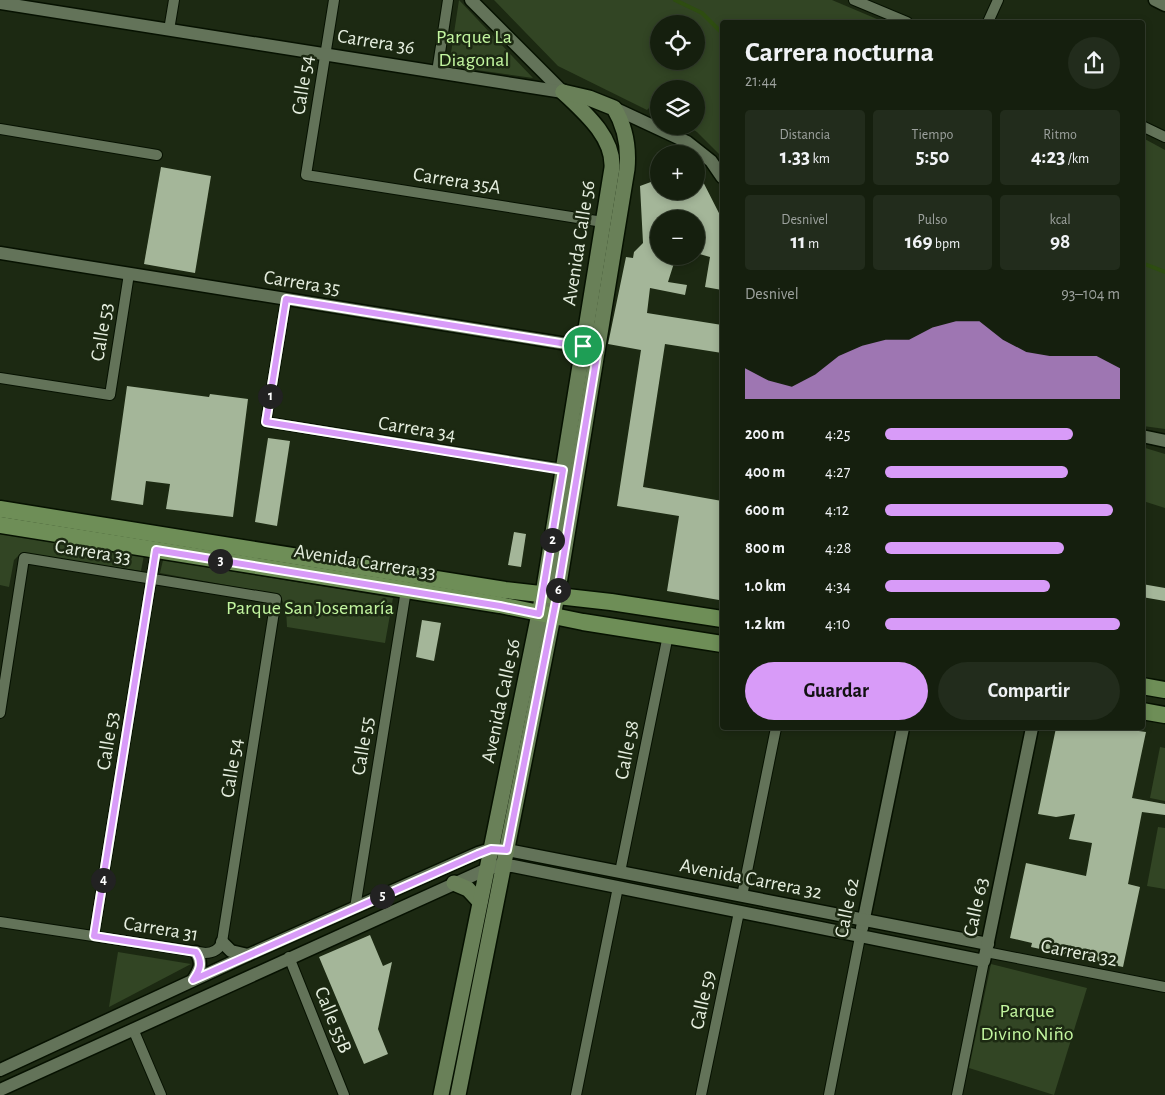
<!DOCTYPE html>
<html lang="es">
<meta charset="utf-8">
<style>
:root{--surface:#151f0e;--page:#222c1c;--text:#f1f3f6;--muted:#9da29e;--line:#343d2e;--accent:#d89bf8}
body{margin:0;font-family:"Alegreya Sans",sans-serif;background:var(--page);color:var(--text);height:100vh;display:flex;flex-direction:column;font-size:19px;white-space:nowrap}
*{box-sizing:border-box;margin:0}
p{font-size:16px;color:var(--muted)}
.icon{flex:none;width:28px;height:28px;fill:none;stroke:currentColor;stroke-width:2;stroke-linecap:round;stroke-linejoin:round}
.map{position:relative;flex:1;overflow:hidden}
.sheet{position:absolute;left:720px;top:20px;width:425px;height:710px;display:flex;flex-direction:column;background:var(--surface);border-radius:5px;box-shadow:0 2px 8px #0003,0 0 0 1px var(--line)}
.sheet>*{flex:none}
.tools{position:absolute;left:650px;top:15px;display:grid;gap:10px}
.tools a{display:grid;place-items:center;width:55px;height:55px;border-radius:50%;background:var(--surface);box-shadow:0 2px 8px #0003,0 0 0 1px var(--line);font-size:25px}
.pin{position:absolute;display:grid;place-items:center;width:42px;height:42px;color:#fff;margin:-21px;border:2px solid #fff;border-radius:50%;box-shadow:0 1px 5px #0007}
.km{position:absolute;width:25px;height:25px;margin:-12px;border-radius:50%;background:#222;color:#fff;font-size:14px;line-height:25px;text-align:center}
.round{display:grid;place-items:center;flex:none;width:52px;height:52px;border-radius:26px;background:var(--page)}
.summary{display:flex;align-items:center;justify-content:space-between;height:85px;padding:0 25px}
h1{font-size:28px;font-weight:700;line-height:38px}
.metrics{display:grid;grid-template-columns:repeat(3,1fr);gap:8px;height:85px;padding:5px 25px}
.metrics div{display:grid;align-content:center;border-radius:5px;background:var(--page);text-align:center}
.metrics b{font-size:21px;font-weight:700}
.metrics small{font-size:14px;font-weight:400}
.metrics p{font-size:14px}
.chart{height:140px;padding:10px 25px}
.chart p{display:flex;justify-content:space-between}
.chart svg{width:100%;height:90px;margin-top:5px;fill:var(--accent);opacity:.7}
.cta{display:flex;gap:10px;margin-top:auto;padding:10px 25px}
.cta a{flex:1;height:58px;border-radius:30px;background:var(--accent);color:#111;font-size:20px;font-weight:700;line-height:58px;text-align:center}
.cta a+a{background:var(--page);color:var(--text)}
ul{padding:0 25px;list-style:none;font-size:16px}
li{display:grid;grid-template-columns:80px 60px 1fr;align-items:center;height:38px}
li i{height:12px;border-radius:6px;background:var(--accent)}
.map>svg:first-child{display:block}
.green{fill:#324524;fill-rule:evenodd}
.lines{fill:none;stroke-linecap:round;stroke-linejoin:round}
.stream{stroke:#2e4d11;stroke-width:4}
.building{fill:#a4b699}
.minor-casing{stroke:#061100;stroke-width:12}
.tertiary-casing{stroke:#061100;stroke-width:15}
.secondary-casing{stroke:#061100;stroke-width:18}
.primary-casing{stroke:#061100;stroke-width:19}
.minor{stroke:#637359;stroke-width:10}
.tertiary{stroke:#637359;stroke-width:12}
.secondary{stroke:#698058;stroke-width:15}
.primary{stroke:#6e8e57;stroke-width:16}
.route-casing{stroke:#fff;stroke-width:10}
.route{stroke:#d89bf8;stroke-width:6}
.labels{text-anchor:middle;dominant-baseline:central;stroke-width:5;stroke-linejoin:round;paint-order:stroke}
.park-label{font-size:20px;fill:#c3f6a0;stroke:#1c2912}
.street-label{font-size:20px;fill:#e5eedf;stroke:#1c2912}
</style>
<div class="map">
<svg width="1165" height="1095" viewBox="0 0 1165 1095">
<rect width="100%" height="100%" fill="#1c2912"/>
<g class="green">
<path d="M459 0 533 78 449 66Z"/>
<path d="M494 0H832L884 22H722V157L697 132 687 126H696V89H659V110L651 106 647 110 558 66ZM659 24H696V61H659Z"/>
<path d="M1143 138 1165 150V429L1143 426Z"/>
<path d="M1142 447 1165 454V508L1143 501Z"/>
<path d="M0 533 144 555 141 571 21 553 14 560 9 587 0 585Z"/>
<path d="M163 560 393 598 385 643 287 627 286 609 280 595 160 573Z"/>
<path d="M1160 747 1165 748V801L1150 798Z"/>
<path d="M1158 827 1165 828V889L1147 886Z"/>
<path d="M118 952 191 964 109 1007Z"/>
<path d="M991 964 1087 988 1054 1095 969 1068Z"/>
</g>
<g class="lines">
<g class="stream">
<path d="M675 0 702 13 722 33"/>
<path d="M1142 263 1165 272"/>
</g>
</g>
<g class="building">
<path d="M161 167 211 176 195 273 144 264Z"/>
<path d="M696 168 722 219V290L705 287 710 257 696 253V219H659V256H673L674 263 668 282 687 285 685 295 650 288 647 313 722 325V353L665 344 643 487 722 501V579L719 600 667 591 679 516 617 506 641 350 608 344 626 257 633 258 634 252 643 243 640 186 659 179V191H696Z"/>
<path d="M127 386 209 397 210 394 248 399 233 517 166 509 170 484 146 481 143 505 111 500Z"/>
<path d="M268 438 290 441 277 526 255 522Z"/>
<path d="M514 532 526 534 521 567 508 565Z"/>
<path d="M1142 584 1165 588V601L1142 597Z"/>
<path d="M422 620 441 623 434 661 416 657Z"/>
<path d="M1056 728H1117L1146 732 1132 798 1165 804V815L1142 812 1128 884 1140 887 1123 967 1031 947 1032 943 1010 938 1026 863 1086 876 1092 843 1069 839 1075 814 1056 817 1038 814Z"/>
<path d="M370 935 383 966 392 962 378 1029 388 1054 364 1064 319 957Z"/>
</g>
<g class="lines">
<defs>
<g id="minor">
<path d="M334 0 306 175 603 222"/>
<path d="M854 0 907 22"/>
<path d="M988 22 998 0"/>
<path d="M169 30 174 0"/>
<path d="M437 72 448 0"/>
<path d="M1142 126 1165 137"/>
<path d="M0 129 157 155"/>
<path d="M286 299 266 422 563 469"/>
<path d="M0 378 110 395 129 274"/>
<path d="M0 713 24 558 276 599 222 942C219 950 213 953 205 953L0 922"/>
<path d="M620 872 668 635"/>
<path d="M742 896 776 728"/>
<path d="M355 908 406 590"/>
<path d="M94 936 156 550"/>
<path d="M986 952 1165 987"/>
<path d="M289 957 344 1095"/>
<path d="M133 1029 161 1095"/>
<path d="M576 1095 618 887"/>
<path d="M701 1095 739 912"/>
<path d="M829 1095 860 937"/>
<path d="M957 1095 984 961"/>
</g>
<g id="tertiary">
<path d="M471 0 563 92"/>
<path d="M1155 0 1165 5"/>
<path d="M0 3 563 92"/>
<path d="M614 108 687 142 711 161 722 177"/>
<path d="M0 253 592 348"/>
<path d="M1142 436 1165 441"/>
<path d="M862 928 903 728"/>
<path d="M222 942 231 951 248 955"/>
<path d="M193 980C200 969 203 964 196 952"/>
<path d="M0 1070 248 955 478 853 491 849 507 850 988 944"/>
<path d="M0 1090 487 869 498 866H513L984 961 1032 728"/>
</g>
<g id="secondary">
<path d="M454 883 468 889 480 902"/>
<path d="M441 1095 543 594 612 168C614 137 584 112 563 92"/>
<path d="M458 1095 557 596 627 169C629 147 625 126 614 108L589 98 563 92"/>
</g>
<g id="primary">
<path d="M0 509 505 590 611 602 722 619"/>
<path d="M0 525 500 605 583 622 722 644"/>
<path d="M1142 686 1165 690"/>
<path d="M1142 711 1165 715"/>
</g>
</defs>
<use href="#minor" class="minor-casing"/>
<use href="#tertiary" class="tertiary-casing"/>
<use href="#secondary" class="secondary-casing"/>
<use href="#primary" class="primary-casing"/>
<use href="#minor" class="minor"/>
<use href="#tertiary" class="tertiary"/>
<use href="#secondary" class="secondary"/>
<use href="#primary" class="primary"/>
</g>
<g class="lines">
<defs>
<path id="route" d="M286 299 598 349 557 596 507 850 491 849 478 854 193 980C200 970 203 963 196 952L94 936 156 550 500 606 539 614 563 470 266 422Z"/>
</defs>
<use href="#route" class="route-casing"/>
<use href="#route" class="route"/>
</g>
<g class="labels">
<g class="park-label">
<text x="474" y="37">Parque La<tspan x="474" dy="23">Diagonal</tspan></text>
<text x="310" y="608">Parque San Josemaría</text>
<text x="1027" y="1011">Parque<tspan x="1027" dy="23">Divino Niño</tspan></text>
</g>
<g class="street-label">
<text transform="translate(376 42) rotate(9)">Carrera 36</text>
<text transform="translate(303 85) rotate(-81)">Calle 54</text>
<text transform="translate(457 181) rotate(9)">Carrera 35A</text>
<text transform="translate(579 243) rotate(-81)">Avenida Calle 56</text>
<text transform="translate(302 283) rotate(9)">Carrera 35</text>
<text transform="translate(102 332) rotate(-81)">Calle 53</text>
<text transform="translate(417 429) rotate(9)">Carrera 34</text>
<text transform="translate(93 552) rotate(9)">Carrera 33</text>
<text transform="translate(365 562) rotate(9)">Avenida Carrera 33</text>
<text transform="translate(501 701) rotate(-78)">Avenida Calle 56</text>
<text transform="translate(108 741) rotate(-81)">Calle 53</text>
<text transform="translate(363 746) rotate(-81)">Calle 55</text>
<text transform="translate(627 750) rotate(-79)">Calle 58</text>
<text transform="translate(232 768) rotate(-81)">Calle 54</text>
<text transform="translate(751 879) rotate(11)">Avenida Carrera 32</text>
<text transform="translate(976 907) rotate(-78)">Calle 63</text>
<text transform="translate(847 908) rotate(-79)">Calle 62</text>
<text transform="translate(161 929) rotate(9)">Carrera 31</text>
<text transform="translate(1079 953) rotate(11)">Carrera 32</text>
<text transform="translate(703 1000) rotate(-78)">Calle 59</text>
<text transform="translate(333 1020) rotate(68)">Calle 55B</text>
</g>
</g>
</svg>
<div class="tools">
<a><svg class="icon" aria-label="locate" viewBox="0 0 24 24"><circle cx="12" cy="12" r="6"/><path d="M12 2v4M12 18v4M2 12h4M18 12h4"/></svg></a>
<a><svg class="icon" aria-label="layers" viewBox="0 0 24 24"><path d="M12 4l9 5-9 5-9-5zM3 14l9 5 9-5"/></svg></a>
<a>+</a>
<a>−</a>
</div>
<div class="pin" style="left:583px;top:346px;background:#1e9e55"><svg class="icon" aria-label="arrive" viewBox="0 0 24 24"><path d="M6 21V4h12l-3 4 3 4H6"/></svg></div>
<b class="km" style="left:270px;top:396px">1</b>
<b class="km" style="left:552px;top:540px">2</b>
<b class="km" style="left:220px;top:561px">3</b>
<b class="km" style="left:103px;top:880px">4</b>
<b class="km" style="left:382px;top:896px">5</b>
<b class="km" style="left:558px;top:590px">6</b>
<section class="sheet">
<div class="summary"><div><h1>Carrera nocturna</h1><p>21:44</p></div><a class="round"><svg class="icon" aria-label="share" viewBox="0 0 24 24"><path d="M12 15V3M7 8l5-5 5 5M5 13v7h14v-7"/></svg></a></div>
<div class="metrics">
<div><p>Distancia</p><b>1.33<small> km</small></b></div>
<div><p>Tiempo</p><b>5:50</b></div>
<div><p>Ritmo</p><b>4:23<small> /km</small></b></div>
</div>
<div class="metrics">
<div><p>Desnivel</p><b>11<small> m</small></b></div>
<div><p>Pulso</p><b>169<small> bpm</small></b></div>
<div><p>kcal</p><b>98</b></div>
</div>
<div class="chart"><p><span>Desnivel</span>93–104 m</p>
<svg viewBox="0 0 160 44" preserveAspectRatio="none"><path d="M0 44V29L10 35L20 38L30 32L40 23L50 18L60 15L70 15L80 9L90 6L100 6L110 15L120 21L130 23L140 23L150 23L160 29V44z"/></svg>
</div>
<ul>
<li><b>200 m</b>4:25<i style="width:80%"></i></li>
<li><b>400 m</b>4:27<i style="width:78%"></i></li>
<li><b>600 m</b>4:12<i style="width:97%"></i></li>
<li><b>800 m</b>4:28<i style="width:76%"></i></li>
<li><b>1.0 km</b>4:34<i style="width:70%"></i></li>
<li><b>1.2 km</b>4:10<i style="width:100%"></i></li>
</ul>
<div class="cta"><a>Guardar</a><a>Compartir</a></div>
</section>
</div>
